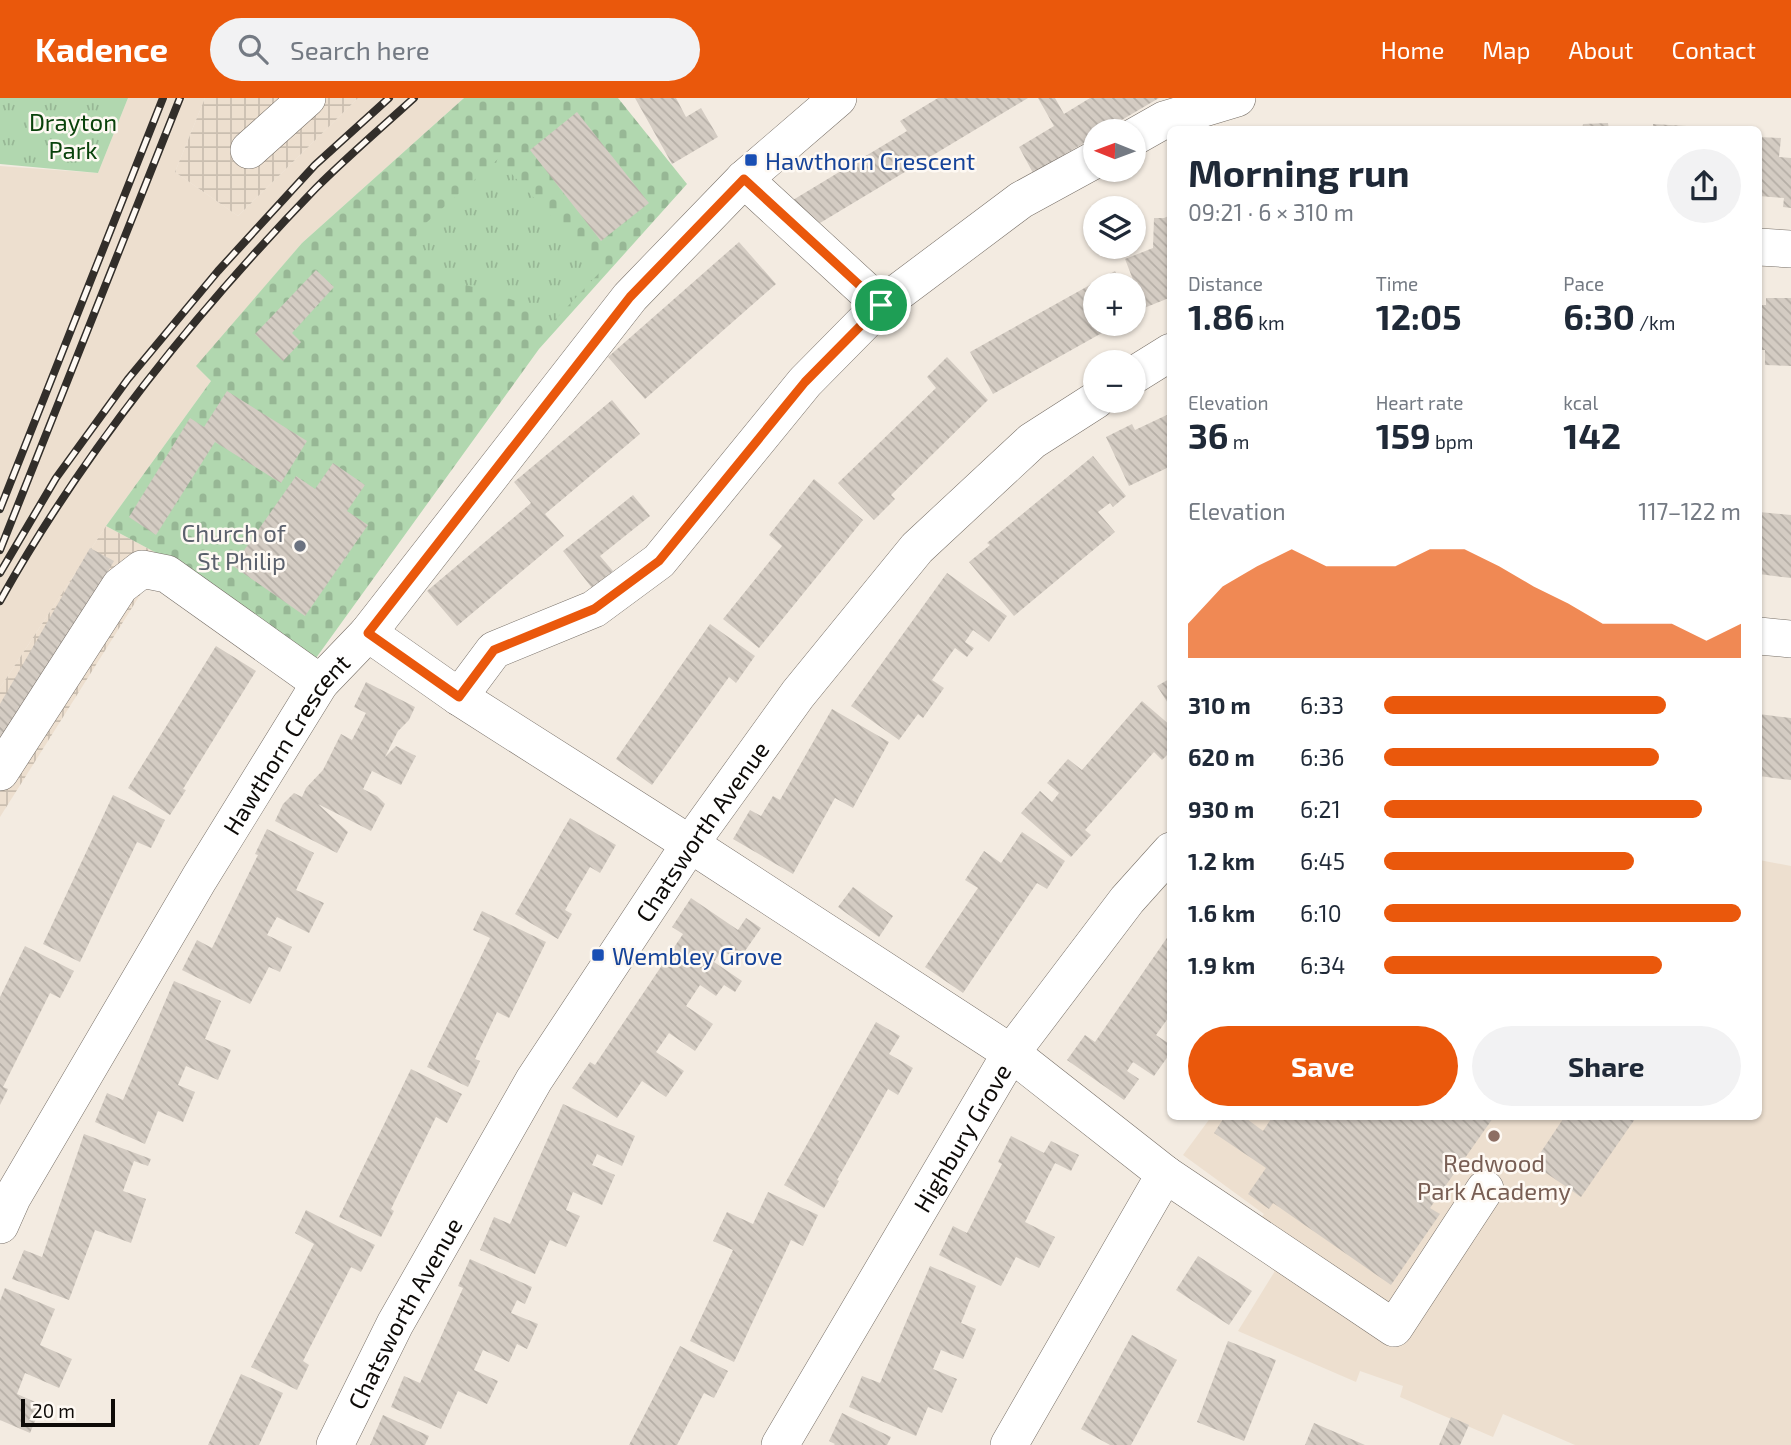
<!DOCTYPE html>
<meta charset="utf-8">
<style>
:root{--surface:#fff;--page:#f2f2f3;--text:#1f2937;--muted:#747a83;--accent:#ea580c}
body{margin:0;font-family:"Exo 2",sans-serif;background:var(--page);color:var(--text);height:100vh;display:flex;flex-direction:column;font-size:26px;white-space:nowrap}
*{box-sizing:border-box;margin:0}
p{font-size:23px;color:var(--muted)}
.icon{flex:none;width:38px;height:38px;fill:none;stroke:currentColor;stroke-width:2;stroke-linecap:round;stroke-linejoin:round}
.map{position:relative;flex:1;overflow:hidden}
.panel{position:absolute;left:1167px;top:28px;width:595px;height:994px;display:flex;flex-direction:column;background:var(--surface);border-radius:10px;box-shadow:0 2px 5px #0004}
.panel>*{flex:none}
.needle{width:46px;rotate:271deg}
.tools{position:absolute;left:1083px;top:21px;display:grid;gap:14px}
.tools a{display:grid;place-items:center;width:63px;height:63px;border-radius:50%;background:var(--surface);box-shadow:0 2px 5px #0004;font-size:35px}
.scale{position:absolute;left:21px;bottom:18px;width:94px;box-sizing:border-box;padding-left:7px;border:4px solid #0e0b08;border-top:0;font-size:19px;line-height:24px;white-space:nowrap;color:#0e0b08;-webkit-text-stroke:5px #fef9f3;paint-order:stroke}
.pin{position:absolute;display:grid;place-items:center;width:60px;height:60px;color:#fff;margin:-30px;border:4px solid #fff;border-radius:50%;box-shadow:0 2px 7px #0007}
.round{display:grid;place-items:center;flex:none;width:74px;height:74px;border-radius:37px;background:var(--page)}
.summary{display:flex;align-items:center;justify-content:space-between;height:119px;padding:0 21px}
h1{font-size:38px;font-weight:700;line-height:52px}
.figures{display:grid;grid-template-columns:repeat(3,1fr);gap:10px;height:119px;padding:7px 21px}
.figures div{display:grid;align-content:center}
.figures b{font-size:35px;font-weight:700}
.figures small{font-size:19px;font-weight:400}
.figures p{font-size:19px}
.chart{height:196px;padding:14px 21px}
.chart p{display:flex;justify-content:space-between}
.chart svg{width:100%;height:126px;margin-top:7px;fill:var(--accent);opacity:.7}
.action{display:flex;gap:14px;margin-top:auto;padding:14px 21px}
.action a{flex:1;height:80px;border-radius:42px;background:var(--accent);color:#fff;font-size:28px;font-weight:700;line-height:80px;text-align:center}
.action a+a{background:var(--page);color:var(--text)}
ul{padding:0 21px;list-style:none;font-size:23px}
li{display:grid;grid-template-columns:112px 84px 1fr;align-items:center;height:52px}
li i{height:18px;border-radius:9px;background:var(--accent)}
header{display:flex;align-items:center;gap:42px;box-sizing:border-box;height:98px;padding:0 35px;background:var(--accent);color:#fff}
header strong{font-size:33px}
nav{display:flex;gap:38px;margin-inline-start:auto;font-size:24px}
.search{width:490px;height:63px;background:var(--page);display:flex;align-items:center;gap:18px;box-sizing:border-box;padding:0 24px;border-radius:38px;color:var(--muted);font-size:26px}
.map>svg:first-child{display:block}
.built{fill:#eddfcf}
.industrial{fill:url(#industrial-grid)}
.cemetery{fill:url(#cemetery-stones)}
.park{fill:url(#park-tufts)}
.building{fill:url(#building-back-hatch)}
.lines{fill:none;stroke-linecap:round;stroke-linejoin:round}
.minor-casing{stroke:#776f67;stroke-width:38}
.minor{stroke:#fff;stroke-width:37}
.rail-casing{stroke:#322e2a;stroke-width:8}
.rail{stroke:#fef9f3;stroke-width:5;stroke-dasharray:16;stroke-linecap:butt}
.route-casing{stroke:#fff;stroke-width:14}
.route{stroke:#ea580c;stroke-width:9}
.transit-dot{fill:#1a4fb4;stroke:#fef9f3;stroke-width:2.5}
.worship-dot{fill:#6b7280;stroke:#fef9f3;stroke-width:2.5}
.education-dot{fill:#8d6e63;stroke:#fef9f3;stroke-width:2.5}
.labels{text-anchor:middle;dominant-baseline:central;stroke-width:5;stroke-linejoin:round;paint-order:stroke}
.park-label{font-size:24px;fill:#09420b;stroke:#fef9f3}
.transit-label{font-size:24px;fill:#164399;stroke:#fef9f3;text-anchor:start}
.worship-label{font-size:24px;fill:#5b616d;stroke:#fef9f3;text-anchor:end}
.street-label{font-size:24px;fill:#0e0b08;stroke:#fef9f3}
.education-label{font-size:24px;fill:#785e54;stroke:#fef9f3}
</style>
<header>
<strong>Kadence</strong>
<div class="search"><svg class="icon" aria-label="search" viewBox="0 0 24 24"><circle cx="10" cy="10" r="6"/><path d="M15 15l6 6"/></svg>Search here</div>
<nav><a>Home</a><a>Map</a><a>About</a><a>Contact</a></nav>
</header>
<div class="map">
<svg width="1791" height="1347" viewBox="0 0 1791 1347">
<defs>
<pattern id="industrial-grid" width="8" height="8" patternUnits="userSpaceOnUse" patternTransform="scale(1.75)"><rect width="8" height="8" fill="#eddfcf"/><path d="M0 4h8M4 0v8" fill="none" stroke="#cabeb0"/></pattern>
<pattern id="cemetery-stones" width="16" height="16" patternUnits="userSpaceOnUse" patternTransform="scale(1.75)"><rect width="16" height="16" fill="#b1d7af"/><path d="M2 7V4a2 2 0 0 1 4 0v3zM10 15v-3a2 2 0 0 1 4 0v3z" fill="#97b795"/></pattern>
<pattern id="park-tufts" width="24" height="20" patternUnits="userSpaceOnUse" patternTransform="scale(1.75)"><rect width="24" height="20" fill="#b1d7af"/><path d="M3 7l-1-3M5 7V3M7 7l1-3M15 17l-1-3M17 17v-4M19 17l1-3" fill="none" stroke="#97b795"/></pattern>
<pattern id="building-back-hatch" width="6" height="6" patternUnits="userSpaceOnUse" patternTransform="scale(1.75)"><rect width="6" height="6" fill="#d4ccc3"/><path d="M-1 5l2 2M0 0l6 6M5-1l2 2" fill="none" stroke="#b5aea6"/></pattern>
</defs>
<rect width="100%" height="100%" fill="#f3ebe1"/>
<g class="built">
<path d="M128 0H205L175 74 238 118 358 0H464L302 145 197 268 211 283 106 428 0 590V68L98 75Z"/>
<path d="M1759 762 1791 768V1347H1575L1503 1316 1493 1339 1400 1299 1403 1288 1360 1273 1356 1284 1238 1233 1275 1173 1240 1148 1264 1116 1183 1057 1211 1019 1759 1018Z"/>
</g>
<g class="industrial">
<path d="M205 0H358L238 118 175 74Z"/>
<path d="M106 428 164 459 0 719V590Z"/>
</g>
<path class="cemetery" d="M464 0H618L687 86 539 251 316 560 164 459 106 428 211 283 196 268 302 145Z"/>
<g class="park">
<path d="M0 0H128L98 75 0 66Z"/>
<path d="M498 61 601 173 551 226 524 206 488 193 447 182 421 161 416 138 427 124Z"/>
</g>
<g class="building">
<path d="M635 0H676L686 19 701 10 718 39 672 66Z"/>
<path d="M938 0H1028L805 134 788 105 907 33 900 23Z"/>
<path d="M1038 0H1055L1064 16 1090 0H1159L1103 33H1096V38L1033 75 1019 49 1054 28Z"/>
<path d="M577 14 649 105 601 143 530 52Z"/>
<path d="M1608 25 1609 32H1582L1583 26Z"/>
<path d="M1653 26 1703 29V32H1653Z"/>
<path d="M1759 39 1781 40 1779 59 1791 60V110L1783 109 1784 100 1759 98Z"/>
<path d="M1171 117V186L1169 187V200L1144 210 1125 161 1153 150 1154 120H1164Z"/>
<path d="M739 144 776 186 645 301 608 259Z"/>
<path d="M316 172 334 189 292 235 301 244 283 263 255 236Z"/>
<path d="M1115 173 1123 187H1096V226H1118L993 296 970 254Z"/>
<path d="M1766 200H1791V268L1765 267V252H1759V207H1766Z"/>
<path d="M947 259 988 302 891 397 895 401 874 422 838 385 936 290 927 279Z"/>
<path d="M227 293 307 343 281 385 215 344 156 437 129 419 190 320 204 329Z"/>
<path d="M612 302 640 336 545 416 564 438 457 528 427 493 531 405 514 384Z"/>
<path d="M1171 315V377L1167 370 1129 388 1106 339 1132 326 1135 332Z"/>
<path d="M1093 358 1126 398 1113 409 1110 405 1098 414 1115 434 1014 518 969 464 990 447 987 445Z"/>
<path d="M333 365 365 387 347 413 368 427 305 518 233 468 296 378 315 391Z"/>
<path d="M814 381 863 422 759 550 723 521 782 448 769 437Z"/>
<path d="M633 397 650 418 600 458 613 473 592 490 563 453Z"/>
<path d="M1759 414 1791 417V480L1759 476Z"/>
<path d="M90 450 114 463 4 654 0 651V606Z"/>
<path d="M947 475 1007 518 989 544 973 532 965 544 974 550 967 559 955 550 932 582 944 590 923 620 918 616 899 642 851 608Z"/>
<path d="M710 526 755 558 736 585 729 579 652 687 616 661Z"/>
<path d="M216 548 256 573 183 691 186 692 170 717 128 690Z"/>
<path d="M1171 580V610L1157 588Z"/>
<path d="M366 584 415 609 409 622 398 633 385 659 396 648 416 658 401 687 372 673 363 691 377 698 385 706 371 733 318 706 348 734 337 755 275 723 283 706 294 695 302 699 306 690 323 672 341 636 352 642 366 615 354 609Z"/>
<path d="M1142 603 1171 628V653L1162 662 1154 654 1085 732 1091 737 1071 759 1021 715 1040 693 1052 704 1059 695 1047 685 1068 661 1082 672Z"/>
<path d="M832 611 889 644 853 710 835 700 793 776 733 741 750 712 761 718 773 698 780 702Z"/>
<path d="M1759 616 1791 620V682L1759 678Z"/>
<path d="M113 697 165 722 151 750 137 744 80 864 43 846Z"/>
<path d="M570 720 616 747 600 775 590 769 565 812 572 816 558 841 515 816Z"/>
<path d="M267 731 314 755 296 792 324 805 309 835 277 819 267 837 292 849 280 874 269 869 250 906 182 872 197 842 212 850 258 757 255 756Z"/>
<path d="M1022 734 1065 763 1047 791 1037 785 963 895 925 869 978 790 965 782 984 753 1001 765Z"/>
<path d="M853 789 893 818 879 839 838 809Z"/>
<path d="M691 800 738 832 746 820 761 830 738 863 722 852 714 864 742 883 735 894 724 887 716 898 700 887 686 908 713 926 695 953 669 935 656 954 684 973 666 999 642 983 617 1020 572 990 590 964 595 967 683 836 672 829Z"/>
<path d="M482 813 546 844 509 920 497 914 475 961 480 963 468 989 427 969 490 840 473 832Z"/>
<path d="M1171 834V916L1156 937 1171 947V954L1154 978 1133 964 1127 973 1139 981 1124 1002 1067 962 1085 937 1095 944Z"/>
<path d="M25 848 74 873 60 900 50 895 3 989 8 991 0 1007V899Z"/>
<path d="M174 883 221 903 205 941 231 952 218 982 186 968 178 987 195 994 183 1024 158 1013 145 1046 95 1024 107 995 123 1002Z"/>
<path d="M876 924 900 938 889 956 913 970 898 997 888 991 837 1082 839 1083 824 1110 784 1087Z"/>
<path d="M411 971 462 996 447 1025 436 1019 391 1111 394 1113 381 1139 339 1119Z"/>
<path d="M563 1006 635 1038 622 1068 597 1056 592 1067 615 1077 602 1107 573 1094 566 1112 580 1118 566 1149 550 1142 535 1176 480 1152 494 1119 510 1126Z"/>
<path d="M1225 1018H1243L1263 1033 1273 1018 1493 1020 1430 1110 1440 1116 1391 1187 1273 1105 1269 1111 1248 1096 1266 1070 1214 1035Z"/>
<path d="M1565 1018H1637L1581 1099 1533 1066Z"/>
<path d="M84 1036 151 1061 148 1068 134 1063 123 1093 146 1101 131 1145 95 1132 69 1202 12 1181 24 1152 42 1159Z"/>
<path d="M1011 1038 1044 1055 1051 1043 1079 1057 1071 1073 1055 1065 1025 1124 1055 1139 1039 1170 1016 1159 1001 1188 939 1157 953 1128 967 1135 1002 1066 998 1064Z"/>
<path d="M768 1094 818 1117 803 1148 791 1142 734 1264 690 1243 733 1152 713 1143 727 1114 753 1126Z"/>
<path d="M306 1112 375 1147 361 1174 351 1169 303 1263 309 1267 297 1292 251 1269 314 1146 295 1135Z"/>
<path d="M1198 1158 1252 1193 1229 1227 1176 1192Z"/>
<path d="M470 1161 532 1189 525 1206 517 1202 511 1215 538 1226 527 1251 517 1246 509 1264 483 1252 474 1272 498 1283 487 1306 458 1293 441 1331 391 1309 404 1278 420 1285 463 1190 458 1188Z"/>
<path d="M930 1168 976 1188 961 1225 976 1231 963 1261 941 1252 933 1271 957 1281 942 1315 928 1309 916 1338 849 1309 862 1278 880 1285Z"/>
<path d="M5 1190 55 1211 40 1247 72 1261 59 1290 25 1275 17 1296 42 1307 30 1335 0 1322V1203Z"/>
<path d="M1132 1237 1177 1262 1131 1347H1110L1081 1331Z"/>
<path d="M1228 1243 1276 1262 1244 1343 1197 1324Z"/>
<path d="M680 1248 728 1273 714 1300 704 1295 677 1347H629Z"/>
<path d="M241 1276 283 1295 259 1347H208Z"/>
<path d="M842 1315 891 1339 887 1347H834L835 1346 829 1343Z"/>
<path d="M383 1317 429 1338 425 1347H370Z"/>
<path d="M1451 1319 1469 1327 1460 1347H1439Z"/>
<path d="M1314 1325 1365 1347H1305Z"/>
</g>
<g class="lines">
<defs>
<g id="minor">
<path d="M1134 39 1164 22 1237 0"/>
<path d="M249 52 307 0"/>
<path d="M744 81 881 207"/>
<path d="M1759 149 1791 151"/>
<path d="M1134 277 1171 254"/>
<path d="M368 535 459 599 690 746 1011 955 1165 1076 1394 1230 1485 1091"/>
<path d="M1759 538 1791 541"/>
<path d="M459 599 494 552 594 511 659 463 805 284 881 207 1021 102 1096 61"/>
<path d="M0 674 120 488 142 471 167 476 320 585"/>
<path id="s1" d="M0 1127 12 1100 199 781 320 585 368 535 630 199 744 81 838 0"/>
<path id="s2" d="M335 1347 395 1226 534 982 690 746 798 596 917 450 1032 343 1096 302"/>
<path id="s3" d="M780 1347 1011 955 1127 802 1171 753"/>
<path d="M1009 1347 1165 1076"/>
</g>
</defs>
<use href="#minor" class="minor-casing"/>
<use href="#minor" class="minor"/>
<defs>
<g id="rail">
<path d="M0 411 163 0"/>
<path d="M0 452 180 0"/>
<path d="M0 475 56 380 128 281 218 173 315 67 389 0"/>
<path d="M0 503C85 351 195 215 316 90 347 59 381 30 414 0"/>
</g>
</defs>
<use href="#rail" class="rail-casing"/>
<use href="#rail" class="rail"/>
</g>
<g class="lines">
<defs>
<path id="route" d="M744 81 881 207 805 284 659 463 594 511 494 552 459 599 368 535 630 199Z"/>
</defs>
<use href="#route" class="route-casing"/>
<use href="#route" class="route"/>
</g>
<g class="transit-dot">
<rect x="744" y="55" width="14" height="14" rx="3.5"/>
<rect x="591" y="850" width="14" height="14" rx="3.5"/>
</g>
<circle class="worship-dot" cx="300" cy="448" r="7"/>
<circle class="education-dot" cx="1494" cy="1038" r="7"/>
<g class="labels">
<g class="park-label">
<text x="73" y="23">Drayton<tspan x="73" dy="28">Park</tspan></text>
</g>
<g class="transit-label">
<text x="765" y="62">Hawthorn Crescent</text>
<text x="612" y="857">Wembley Grove</text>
</g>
<g class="worship-label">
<text x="286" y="434">Church of<tspan x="286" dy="28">St Philip</tspan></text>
</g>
<g class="street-label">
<text stroke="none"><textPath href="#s1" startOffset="560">Hawthorn Crescent</textPath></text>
<text stroke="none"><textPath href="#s2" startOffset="716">Chatsworth Avenue</textPath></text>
<text stroke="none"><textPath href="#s3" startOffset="357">Highbury Grove</textPath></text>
<text stroke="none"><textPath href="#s2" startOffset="149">Chatsworth Avenue</textPath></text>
</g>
<g class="education-label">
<text x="1494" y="1064">Redwood<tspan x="1494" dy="28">Park Academy</tspan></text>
</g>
</g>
</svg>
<div class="tools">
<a><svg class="needle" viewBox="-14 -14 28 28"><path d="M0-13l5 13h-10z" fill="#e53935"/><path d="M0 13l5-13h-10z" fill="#747a83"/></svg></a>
<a><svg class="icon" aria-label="layers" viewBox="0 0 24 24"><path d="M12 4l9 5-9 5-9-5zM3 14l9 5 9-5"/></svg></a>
<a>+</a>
<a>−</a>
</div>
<div class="scale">20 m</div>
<div class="pin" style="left:881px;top:207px;background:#1e9e55"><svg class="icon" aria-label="arrive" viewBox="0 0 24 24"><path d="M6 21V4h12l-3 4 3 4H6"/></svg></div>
<section class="panel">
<div class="summary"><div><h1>Morning run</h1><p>09:21 · 6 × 310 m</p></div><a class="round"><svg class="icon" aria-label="share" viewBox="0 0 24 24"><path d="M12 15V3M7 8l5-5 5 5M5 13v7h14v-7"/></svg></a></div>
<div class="figures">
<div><p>Distance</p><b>1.86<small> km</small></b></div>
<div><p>Time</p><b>12:05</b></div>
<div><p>Pace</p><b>6:30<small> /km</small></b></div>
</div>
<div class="figures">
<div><p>Elevation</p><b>36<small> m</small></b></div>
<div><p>Heart rate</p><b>159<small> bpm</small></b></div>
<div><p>kcal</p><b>142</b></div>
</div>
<div class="chart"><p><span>Elevation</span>117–122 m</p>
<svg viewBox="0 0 160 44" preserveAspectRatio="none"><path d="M0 44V32L10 19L20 12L30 6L40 12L50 12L60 12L70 6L80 6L90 12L100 19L110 25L120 32L130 32L140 32L150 38L160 32V44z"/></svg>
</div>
<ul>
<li><b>310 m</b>6:33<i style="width:79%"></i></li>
<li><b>620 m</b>6:36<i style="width:77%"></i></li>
<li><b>930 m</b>6:21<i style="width:89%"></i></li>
<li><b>1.2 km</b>6:45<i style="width:70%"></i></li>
<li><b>1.6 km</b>6:10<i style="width:100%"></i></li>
<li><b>1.9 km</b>6:34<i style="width:78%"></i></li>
</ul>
<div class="action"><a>Save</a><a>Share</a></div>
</section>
</div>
